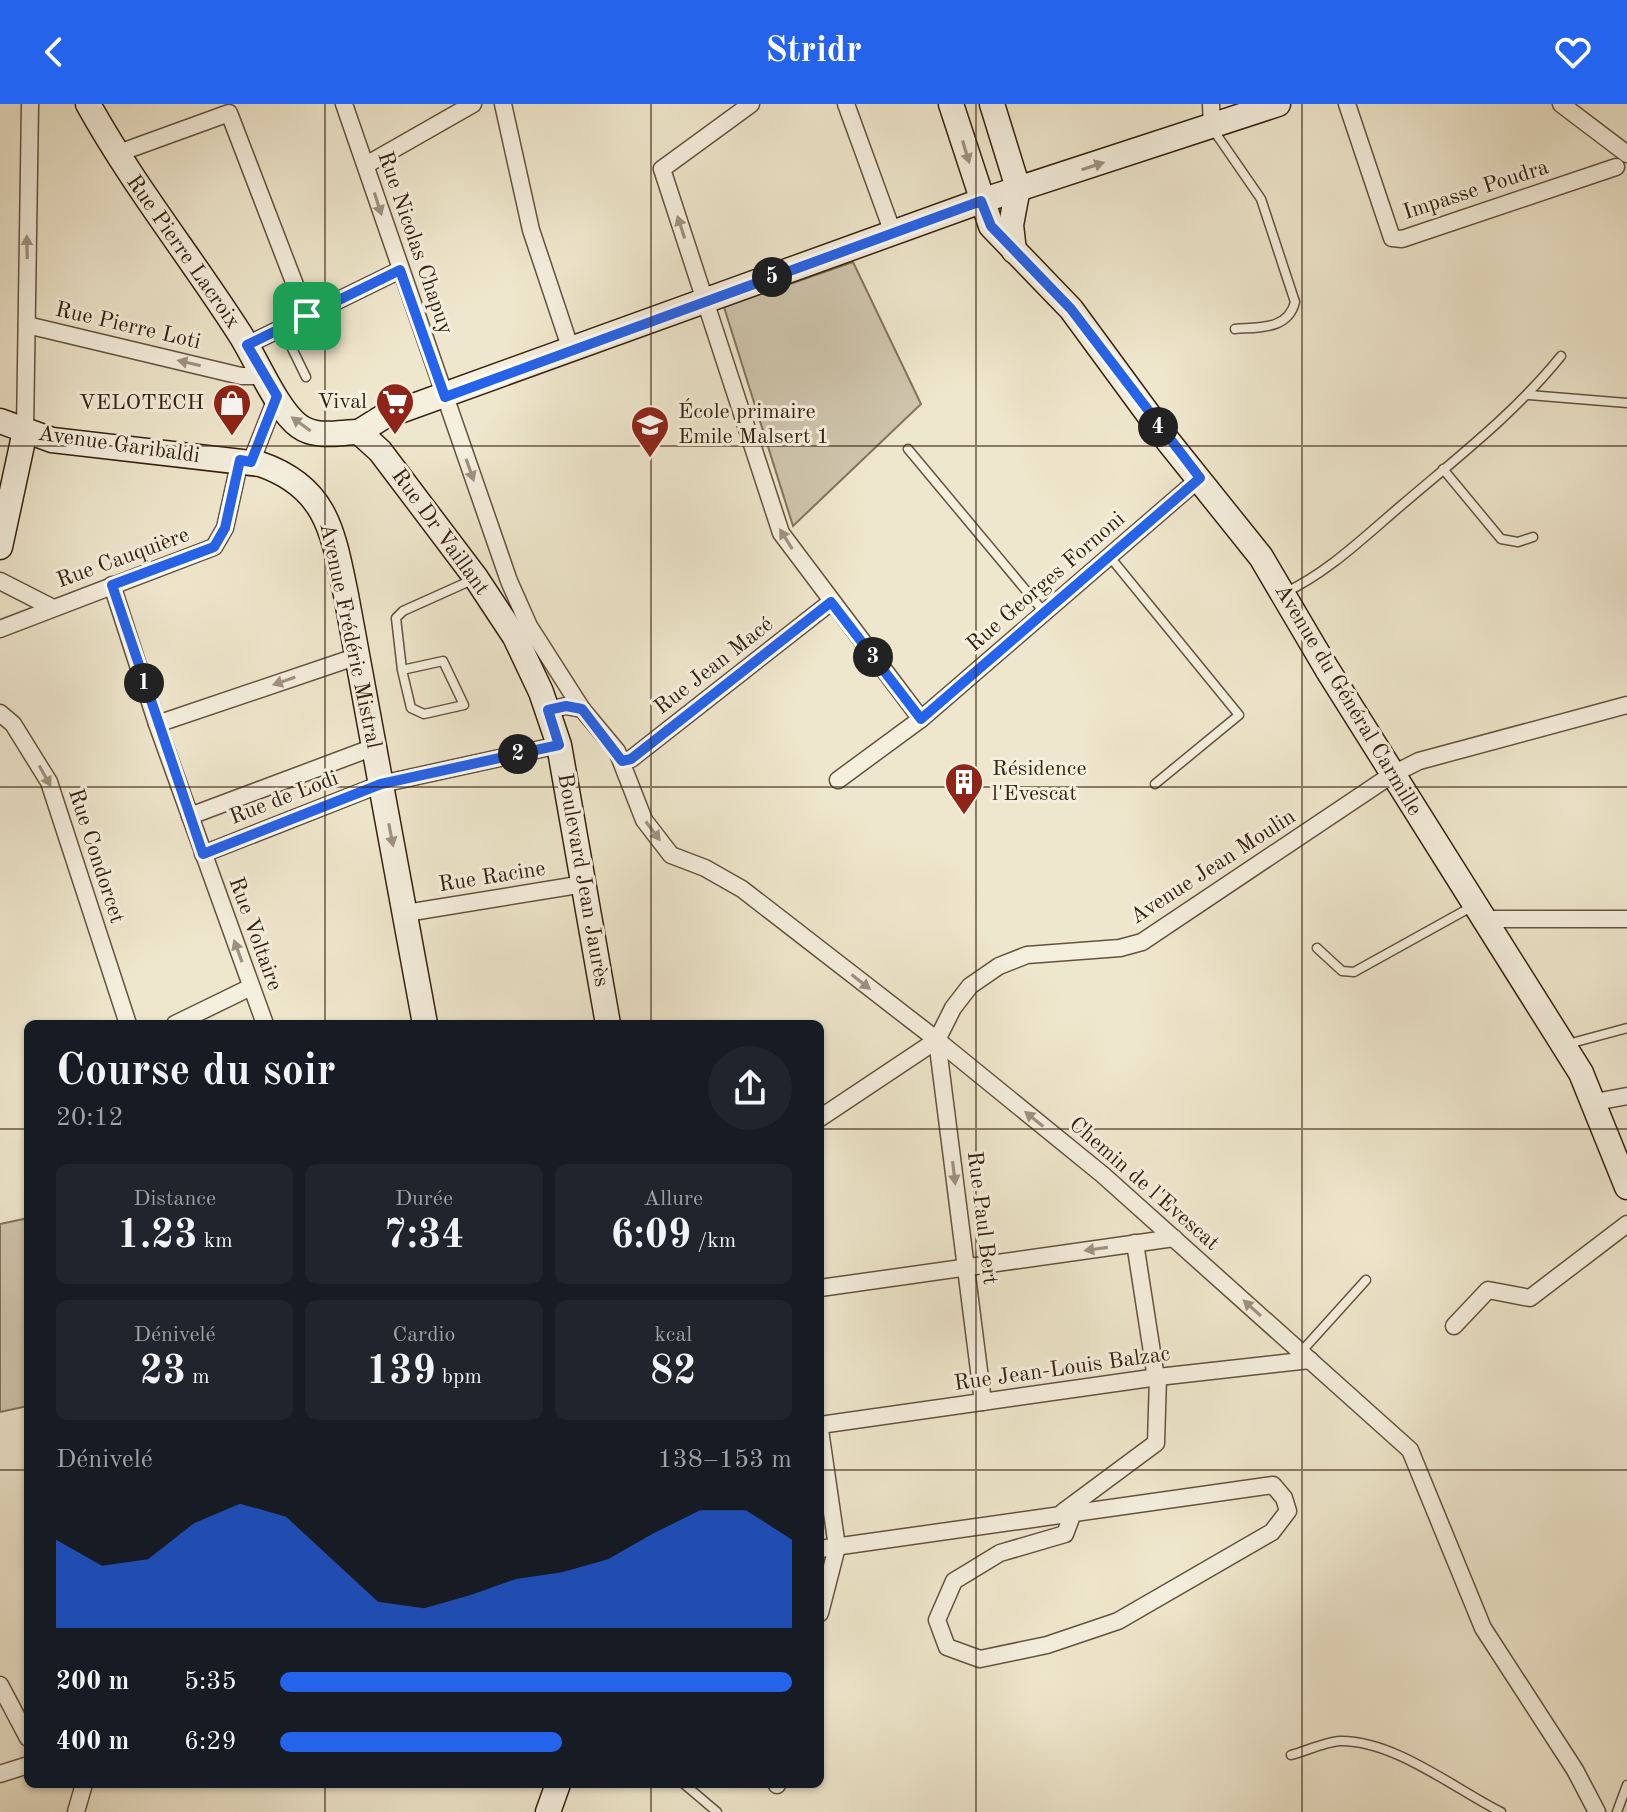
<!DOCTYPE html>
<html lang="fr">
<meta charset="utf-8">
<style>
:root{--surface:#171b24;--page:#20242c;--text:#f1f3f6;--muted:#9ea1a6;--accent:#2563eb}
body{margin:0;font-family:"Old Standard TT",serif;background:var(--page);color:var(--text);height:100vh;display:flex;flex-direction:column;font-size:30px;white-space:nowrap}
*{box-sizing:border-box;margin:0}
p{font-size:26px;color:var(--muted)}
.icon{flex:none;width:44px;height:44px;fill:none;stroke:currentColor;stroke-width:2;stroke-linecap:round;stroke-linejoin:round}
.map{position:relative;flex:1;overflow:hidden}
.side{position:absolute;left:24px;top:916px;width:800px;height:768px;display:flex;flex-direction:column;background:var(--surface);border-radius:12px;box-shadow:0 2px 6px #0004}
.side>*{flex:none}
.pin{position:absolute;display:grid;place-items:center;width:68px;height:68px;color:#fff;margin:-34px;border-radius:16px;box-shadow:0 4px 12px #0006}
.km{position:absolute;width:40px;height:40px;margin:-20px;border-radius:50%;background:#222;color:#fff;font-size:22px;line-height:40px;text-align:center}
.round{display:grid;place-items:center;flex:none;width:84px;height:84px;border-radius:42px;background:var(--page)}
.head{display:flex;align-items:center;justify-content:space-between;height:136px;padding:0 32px}
h1{font-size:44px;font-weight:600;line-height:60px}
.stats{display:grid;grid-template-columns:repeat(3,1fr);gap:12px;height:136px;padding:8px 32px}
.stats div{display:grid;align-content:center;border-radius:12px;background:var(--page);text-align:center}
.stats b{font-size:40px;font-weight:600}
.stats small{font-size:22px;font-weight:400}
.stats p{font-size:22px}
.chart{height:224px;padding:16px 32px}
.chart p{display:flex;justify-content:space-between}
.chart svg{width:100%;height:144px;margin-top:8px;fill:var(--accent);opacity:.7}
ul{padding:0 32px;list-style:none;font-size:26px}
li{display:grid;grid-template-columns:128px 96px 1fr;align-items:center;height:60px}
li i{height:20px;border-radius:10px;background:var(--accent)}
header{display:flex;justify-content:space-between;align-items:center;height:104px;padding:0 32px;background:var(--accent);color:#fff;font-size:36px;font-weight:600}
.map>svg:first-child{display:block}
.green{fill:#cfc5ad;stroke:#82735e;stroke-width:2}
.lines{fill:none;stroke-linecap:round;stroke-linejoin:round}
.lane-casing{stroke:#64523e;stroke-width:11}
.street-casing{stroke:#64523e;stroke-width:19}
.secondary-casing{stroke:#35210e;stroke-width:27}
.lane{stroke:#f5efde;stroke-width:8}
.street{stroke:#f5efde;stroke-width:16}
.secondary{stroke:#f5efde;stroke-width:24}
.oneway{fill:#9f9280}
.route-casing{stroke:#fff;stroke-width:16}
.route{stroke:#2563eb;stroke-width:10}
.grid{fill:none;stroke:#35210e;stroke-width:2;stroke-opacity:0.55}
.labels{text-anchor:middle;dominant-baseline:central;stroke-width:6;stroke-linejoin:round;paint-order:stroke}
.street-label{font-size:22px;fill:#35210e;stroke:#f5efde}
.poi-label{font-size:22px;fill:#35210e;stroke:#f5efde;text-anchor:end}
</style>
<header><svg class="icon" aria-label="back" viewBox="0 0 24 24"><path d="M15 5l-7 7 7 7"/></svg>Stridr<svg class="icon" aria-label="heart" viewBox="0 0 24 24"><path d="M12 20l-8-8c-3-5 5-10 8-4 3-6 11-1 8 4z"/></svg></header>
<div class="map">
<svg width="1627" height="1708" viewBox="0 0 1627 1708">
<rect width="100%" height="100%" fill="#efe7cd"/>
<filter id="stains"><feTurbulence type="fractalNoise" baseFrequency=".0025" numOctaves="4"/><feColorMatrix values="0 0 0 0 .2 0 0 0 0 .09 0 0 0 0 .02 0 0 0 .5 -.17"/></filter>
<radialGradient id="worn" r=".72"><stop offset=".6" stop-color="#630" stop-opacity="0"/><stop offset="1" stop-color="#630" stop-opacity=".3"/></radialGradient>
<g class="green">
<path d="M853 158 921 300 793 422 724 203Z"/>
<path d="M28 1114V1302L0 1308V1120Z"/>
</g>
<g class="lines">
<defs>
<g id="lane">
<path d="M1212 24 1261 95 1295 198C1288 226 1259 223 1235 225"/>
<path d="M282 224 306 273"/>
<path d="M1529 291 1627 299"/>
<path d="M908 345 1044 508"/>
<path d="M1443 365 1501 435 1518 438 1533 433"/>
<path d="M1110 453 1239 611 1155 680"/>
<path d="M1284 489C1329 468 1365 432 1403 400 1458 353 1515 309 1561 252"/>
<path d="M402 566 443 557 464 601 424 610 411 604 402 566 396 514 403 507 472 476"/>
<path d="M1317 844 1342 867 1354 868 1473 802"/>
<path d="M1568 940 1627 924"/>
<path d="M1301 1248 1366 1176"/>
<path d="M1291 1651C1306 1647 1325 1638 1340 1637 1394 1636 1455 1685 1501 1708"/>
<path d="M684 1680 717 1708"/>
<path d="M1617 1708 1627 1681"/>
</g>
<g id="street">
<path d="M344 0 509 477 529 522 582 605"/>
<path d="M503 0 531 126 571 246"/>
<path d="M751 0 662 65 781 429 921 615"/>
<path d="M846 0 893 129"/>
<path d="M1211 0 1212 24"/>
<path d="M1347 0 1392 134 1402 135 1616 63"/>
<path d="M1561 0 1627 50"/>
<path d="M116 50 229 9 307 212"/>
<path d="M366 61 473 0"/>
<path d="M27 221 241 272H265"/>
<path d="M247 241 400 166"/>
<path d="M25 327 30 0"/>
<path d="M251 358 277 292"/>
<path d="M0 477 51 503"/>
<path d="M112 481 157 620 265 920"/>
<path d="M0 525 214 443 225 424 240 356"/>
<path d="M548 606 566 602 582 605 617 647 644 716 671 751 705 764 742 785 937 936 1103 1071 1410 1346 1483 1524 1575 1666 1597 1708"/>
<path d="M0 609 13 620 49 678 128 920"/>
<path d="M157 620 358 552"/>
<path d="M622 657 631 655 831 498"/>
<path d="M838 676 921 615 1200 374"/>
<path d="M190 712 374 643"/>
<path d="M203 750 381 680 559 641"/>
<path d="M406 809 584 780"/>
<path d="M1482 815H1627"/>
<path d="M175 920 251 883"/>
<path d="M937 936 983 1298"/>
<path d="M1595 998 1627 992"/>
<path d="M820 1014 937 936 953 904 970 882 999 862 1027 851 1120 844 1142 838 1393 670 1419 657 1627 601"/>
<path d="M1135 1139 1156 1274"/>
<path d="M820 1184 1174 1134"/>
<path d="M1454 1222 1488 1186 1530 1194 1627 1120"/>
<path d="M820 1321 1158 1273 1310 1256"/>
<path d="M820 1326 837 1443 820 1509"/>
<path d="M1063 1408 1156 1339 1158 1273"/>
<path d="M820 1445 1273 1381 1284 1394 1288 1407 1272 1428 1118 1517 1047 1541 980 1555 947 1543 937 1516 954 1477 1000 1449 1065 1430 1073 1409"/>
<path d="M0 1581 28 1634"/>
<path d="M0 1670 28 1661"/>
<path d="M777 1681V1680"/>
<path d="M76 1708 84 1680"/>
</g>
<g id="secondary">
<path d="M88 0C133 81 190 152 240 230 256 255 277 306 299 322 317 335 339 328 359 328"/>
<path d="M951 0 991 122 1071 205 1168 337 1261 453 1327 565 1581 969 1627 1083"/>
<path d="M992 0 1018 84 1011 121 1014 147"/>
<path d="M0 317 52 336 260 360C327 383 333 428 346 491L425 920"/>
<path d="M359 328 383 313 981 97 1278 0"/>
<path d="M359 328 380 347 476 474 515 533 541 588 559 641 608 920"/>
<path d="M0 443 25 327"/>
<path d="M548 1708 558 1680"/>
</g>
</defs>
<use href="#lane" class="lane-casing"/>
<use href="#street" class="street-casing"/>
<use href="#secondary" class="secondary-casing"/>
<use href="#lane" class="lane"/>
<use href="#street" class="street"/>
<use href="#secondary" class="secondary"/>
</g>
<defs><path id="oneway-solid" d="M-6-.8H1V-3.2L6.5 0L1 3.2V.8H-6Z" transform="scale(2)"/></defs>
<g class="oneway">
<use href="#oneway-solid" transform="translate(966 48) rotate(73)"/>
<use href="#oneway-solid" transform="translate(1093 62) rotate(-18)"/>
<use href="#oneway-solid" transform="translate(378 100) rotate(72)"/>
<use href="#oneway-solid" transform="translate(681 123) rotate(-108)"/>
<use href="#oneway-solid" transform="translate(27 143) rotate(-91)"/>
<use href="#oneway-solid" transform="translate(189 259) rotate(-167)"/>
<use href="#oneway-solid" transform="translate(301 320) rotate(-144)"/>
<use href="#oneway-solid" transform="translate(470 366) rotate(71)"/>
<use href="#oneway-solid" transform="translate(786 435) rotate(-122)"/>
<use href="#oneway-solid" transform="translate(284 577) rotate(161)"/>
<use href="#oneway-solid" transform="translate(45 672) rotate(61)"/>
<use href="#oneway-solid" transform="translate(653 727) rotate(53)"/>
<use href="#oneway-solid" transform="translate(391 731) rotate(79)"/>
<use href="#oneway-solid" transform="translate(238 847) rotate(-110)"/>
<use href="#oneway-solid" transform="translate(861 878) rotate(38)"/>
<use href="#oneway-solid" transform="translate(1034 1015) rotate(-141)"/>
<use href="#oneway-solid" transform="translate(954 1069) rotate(83)"/>
<use href="#oneway-solid" transform="translate(1096 1145) rotate(172)"/>
<use href="#oneway-solid" transform="translate(1252 1204) rotate(-138)"/>
</g>
<g class="lines">
<defs>
<path id="route" d="M981 97 991 122 1071 205 1200 374 921 615 831 498 631 655 622 657 582 605 566 602 548 606 559 641 381 680 203 750 112 481 214 443 225 424 240 356 251 358 277 292 247 241 400 166 445 293Z"/>
</defs>
<use href="#route" class="route-casing"/>
<use href="#route" class="route"/>
</g>
<path class="grid" d="M325 0V920M651 0V920M976 0V1708M1302 0V1708M0 342H1627M0 683H1627M0 1025H28M820 1025H1627M0 1366H28M820 1366H1627M325 1680V1708M651 1680V1708"/>
<defs>
<symbol id="supermarket-pin" viewBox="-11 -11 22 30"><path d="M0 17L-7.5 6A9.5 9.5 0 1 1 7.5 6Z" fill="#8f2418" stroke="#f5efde"/><path d="M-6-5.5h2.5l.6 2H6L4.5 2H-2.5L-4.4-4H-6ZM-1.5 3.2a1.3 1.3 0 1 0 .1 0ZM3 3.2a1.3 1.3 0 1 0 .1 0Z" fill="#fff"/></symbol>
<symbol id="shop-pin" viewBox="-11 -11 22 30"><path d="M0 17L-7.5 6A9.5 9.5 0 1 1 7.5 6Z" fill="#8f2418" stroke="#f5efde"/><path d="M-5-2.5h2.3a2.7 3.5 0 0 1 5.4 0H5L5.5 6h-11ZM-1.5-2.5h3a1.5 2.3 0 0 0-3 0Z" fill="#fff"/></symbol>
<symbol id="school-pin" viewBox="-11 -11 22 30"><path d="M0 17L-7.5 6A9.5 9.5 0 1 1 7.5 6Z" fill="#8f2418" stroke="#f5efde"/><path d="M0-5L7-2L0 1L-7-2ZM-4 1L0 2.5L4 1V4Q0 6-4 4Z" fill="#fff"/></symbol>
<symbol id="building-pin" viewBox="-11 -11 22 30"><path d="M0 17L-7.5 6A9.5 9.5 0 1 1 7.5 6Z" fill="#8f2418" stroke="#f5efde"/><path d="M-4-6H4V6H1V3H-1V6H-4ZM-2.5-4.3h1.7v1.8h-1.7ZM.8-4.3h1.7v1.8H.8ZM-2.5-1h1.7V.8h-1.7ZM.8-1h1.7V.8H.8Z" fill="#fff"/></symbol>
</defs>
<g fill-rule="evenodd">
<use href="#supermarket-pin" x="373" y="276" width="44" height="60"/>
<use href="#shop-pin" x="210" y="277" width="44" height="60"/>
<use href="#school-pin" x="628" y="299" width="44" height="60"/>
<use href="#building-pin" x="942" y="656" width="44" height="60"/>
</g>
<g class="labels">
<g class="street-label">
<text transform="translate(1476 86) rotate(-18)">Impasse Poudra</text>
<text transform="translate(415 139) rotate(71)">Rue Nicolas Chapuy</text>
<text transform="translate(183 148) rotate(55)">Rue Pierre Lacroix</text>
<text transform="translate(128 222) rotate(13)">Rue Pierre Loti</text>
<text transform="translate(119 341) rotate(8)">Avenue Garibaldi</text>
<text transform="translate(440 428) rotate(54)">Rue Dr Vaillant</text>
<text transform="translate(123 454) rotate(-20)">Rue Cauquière</text>
<text transform="translate(1046 478) rotate(-41)">Rue Georges Fornoni</text>
<text transform="translate(350 532) rotate(78)">Avenue Frédéric Mistral</text>
<text transform="translate(714 562) rotate(-38)">Rue Jean Macé</text>
<text transform="translate(1348 596) rotate(59)">Avenue du Général Carmille</text>
<text transform="translate(284 694) rotate(-21)">Rue de Lodi</text>
<text transform="translate(96 752) rotate(72)">Rue Condorcet</text>
<text transform="translate(1213 763) rotate(-33)">Avenue Jean Moulin</text>
<text transform="translate(492 773) rotate(-9)">Rue Racine</text>
<text transform="translate(583 776) rotate(80)">Boulevard Jean Jaurès</text>
<text transform="translate(255 830) rotate(70)">Rue Voltaire</text>
<text transform="translate(1144 1080) rotate(41)">Chemin de l'Evescat</text>
<text transform="translate(982 1114) rotate(83)">Rue Paul Bert</text>
<text transform="translate(1062 1265) rotate(-8)">Rue Jean-Louis Balzac</text>
</g>
<g class="poi-label">
<text x="367" y="298">Vival</text>
<text x="204" y="299">VELOTECH</text>
<text x="678" y="308" text-anchor="start">École primaire<tspan x="678" dy="25">Emile Malsert 1</tspan></text>
<text x="992" y="665" text-anchor="start">Résidence<tspan x="992" dy="25">l'Evescat</tspan></text>
</g>
</g>
<rect width="100%" height="100%" filter="url(#stains)"/>
<rect width="100%" height="100%" fill="url(#worn)"/>
</svg>
<div class="pin" style="left:307px;top:212px;background:#1e9e55"><svg class="icon" aria-label="arrive" viewBox="0 0 24 24"><path d="M6 21V4h12l-3 4 3 4H6"/></svg></div>
<b class="km" style="left:144px;top:579px">1</b>
<b class="km" style="left:518px;top:650px">2</b>
<b class="km" style="left:873px;top:553px">3</b>
<b class="km" style="left:1158px;top:323px">4</b>
<b class="km" style="left:772px;top:173px">5</b>
<section class="side">
<div class="head"><div><h1>Course du soir</h1><p>20:12</p></div><a class="round"><svg class="icon" aria-label="share" viewBox="0 0 24 24"><path d="M12 15V3M7 8l5-5 5 5M5 13v7h14v-7"/></svg></a></div>
<div class="stats">
<div><p>Distance</p><b>1.23<small> km</small></b></div>
<div><p>Durée</p><b>7:34</b></div>
<div><p>Allure</p><b>6:09<small> /km</small></b></div>
</div>
<div class="stats">
<div><p>Dénivelé</p><b>23<small> m</small></b></div>
<div><p>Cardio</p><b>139<small> bpm</small></b></div>
<div><p>kcal</p><b>82</b></div>
</div>
<div class="chart"><p><span>Dénivelé</span>138–153 m</p>
<svg viewBox="0 0 160 44" preserveAspectRatio="none"><path d="M0 44V17L10 25L20 23L30 12L40 6L50 10L60 23L70 36L80 38L90 34L100 29L110 27L120 23L130 15L140 8L150 8L160 17V44z"/></svg>
</div>
<ul>
<li><b>200 m</b>5:35<i style="width:100%"></i></li>
<li><b>400 m</b>6:29<i style="width:55%"></i></li>
</ul>
</section>
</div>
